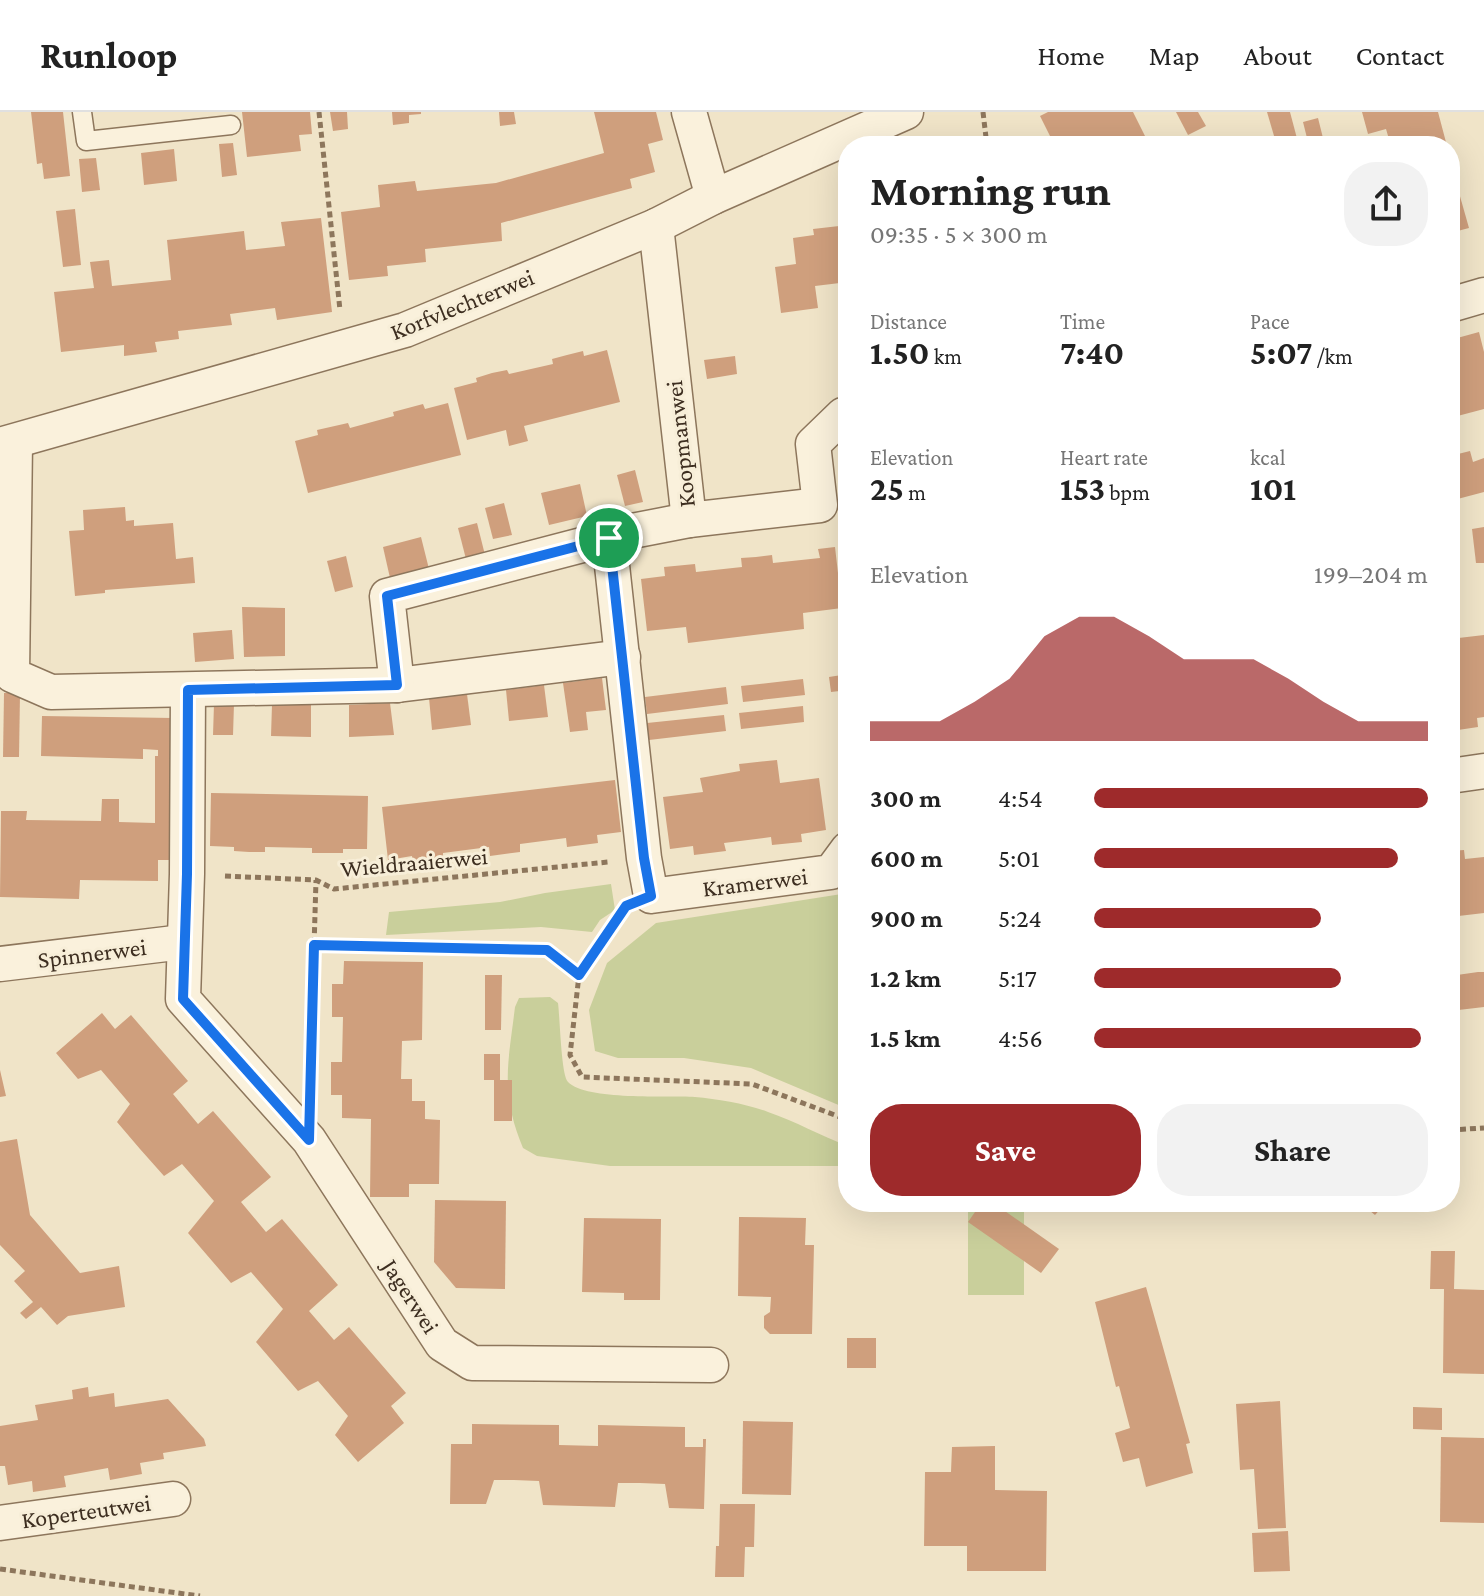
<!DOCTYPE html>
<meta charset="utf-8">
<style>
:root{--surface:#fff;--page:#f2f2f2;--text:#222;--muted:#767676;--line:#e0e0e0;--accent:#9e2a2b}
body{margin:0;font-family:"Crimson Pro",serif;background:var(--page);color:var(--text);height:100vh;display:flex;flex-direction:column;font-size:30px;white-space:nowrap}
*{box-sizing:border-box;margin:0}
p{font-size:26px;color:var(--muted)}
.icon{flex:none;width:44px;height:44px;fill:none;stroke:currentColor;stroke-width:2;stroke-linecap:round;stroke-linejoin:round}
.map{position:relative;flex:1;overflow:hidden}
.side{position:absolute;left:838px;top:24px;width:622px;height:1076px;display:flex;flex-direction:column;background:var(--surface);border-radius:32px;box-shadow:0 8px 32px #0002}
.side>*{flex:none}
.pin{position:absolute;display:grid;place-items:center;width:68px;height:68px;color:#fff;margin:-34px;border:4px solid #fff;border-radius:50%;box-shadow:0 2px 8px #0007}
.round{display:grid;place-items:center;flex:none;width:84px;height:84px;border-radius:32px;background:var(--page)}
.head{display:flex;align-items:center;justify-content:space-between;height:136px;padding:0 32px}
h1{font-size:44px;font-weight:700;line-height:60px}
.metrics{display:grid;grid-template-columns:repeat(3,1fr);gap:12px;height:136px;padding:8px 32px}
.metrics div{display:grid;align-content:center}
.metrics b{font-size:34px;font-weight:700}
.metrics small{font-size:22px;font-weight:400}
.metrics p{font-size:22px}
.chart{height:224px;padding:16px 32px}
.chart p{display:flex;justify-content:space-between}
.chart svg{width:100%;height:144px;margin-top:8px;fill:var(--accent);opacity:.7}
.action{display:flex;gap:16px;margin-top:auto;padding:16px 32px}
.action a{flex:1;height:92px;border-radius:32px;background:var(--accent);color:#fff;font-size:32px;font-weight:700;line-height:92px;text-align:center}
.action a+a{background:var(--page);color:var(--text)}
ul{padding:0 32px;list-style:none;font-size:26px}
li{display:grid;grid-template-columns:128px 96px 1fr;align-items:center;height:60px}
li i{height:20px;border-radius:10px;background:var(--accent)}
header{display:flex;align-items:center;gap:48px;box-sizing:border-box;height:112px;padding:0 40px;background:var(--surface);border-bottom:2px solid var(--line)}
header strong{font-size:38px}
nav{display:flex;gap:44px;margin-inline-start:auto;font-size:28px}
.map>svg:first-child{display:block}
.green{fill:#c9cf9b}
.building{fill:#cf9f7d}
.lines{fill:none;stroke-linecap:round;stroke-linejoin:round}
.lane-casing{stroke:#8d765c;stroke-width:21}
.street-casing{stroke:#8d765c;stroke-width:37}
.path{stroke:#8d765c;stroke-width:5;stroke-dasharray:6 4;stroke-linecap:butt}
.lane{stroke:#faf1dc;stroke-width:18}
.street{stroke:#faf1dc;stroke-width:34}
.route-casing{stroke:#fff;stroke-width:16}
.route{stroke:#1a73e8;stroke-width:10}
.labels{text-anchor:middle;dominant-baseline:central;stroke-width:6;stroke-linejoin:round;paint-order:stroke}
.street-label{font-size:24px;fill:#3d2e20;stroke:#f7eed8}
</style>
<header>
<strong>Runloop</strong>
<nav><a>Home</a><a>Map</a><a>About</a><a>Contact</a></nav>
</header>
<div class="map">
<svg width="1484" height="1484" viewBox="0 0 1484 1484">
<rect width="100%" height="100%" fill="#f0e4c8"/>
<g class="green">
<path d="M611 772 615 798 600 808 592 820 541 815 386 823 389 800 500 790 545 781Z"/>
<path d="M848 781V997L751 956 684 946H618L595 939 589 898 607 851 656 811Z"/>
<path d="M550 885 558 891C560 906 561 963 568 970 587 989 667 983 695 985 718 987 747 992 768 1000 795 1009 821 1024 848 1034V1054H610L537 1044 523 1036C500 980 508 953 515 895L519 886Z"/>
<rect x="968" y="1090" width="56" height="93"/>
</g>
<g class="building">
<path d="M31 0H63L70 64 44 67 42 51 37 52Z"/>
<path d="M242 0H310L312 22 299 23 301 39 247 45Z"/>
<path d="M330 0H347L348 17 333 19Z"/>
<path d="M392 0H421V2L409 3V11L393 13Z"/>
<path d="M499 0H514L516 12 500 14Z"/>
<path d="M594 0H656L663 28 648 32 655 60 630 67 632 76 501 111 502 129 425 137 426 150 387 154 388 164 349 168 341 100 380 95 378 73 415 69 417 79 496 71 604 41Z"/>
<path d="M1048 0H1133L1150 34H1055L1040 4Z"/>
<path d="M1176 0H1198L1206 14 1188 23Z"/>
<path d="M1267 0H1290L1299 34H1277Z"/>
<path d="M1362 0H1438L1447 34H1391L1386 17 1368 22Z"/>
<path d="M1318 6 1325 34H1309L1303 10Z"/>
<path d="M233 31 237 63 222 65 219 32Z"/>
<path d="M174 37 177 69 144 73 141 41Z"/>
<path d="M96 46 100 78 82 80 79 47Z"/>
<path d="M1450 49 1469 116 1450 121Z"/>
<path d="M75 97 81 153 63 155 56 99Z"/>
<path d="M321 106 332 200 277 208 275 196 230 202 232 213 178 219 179 227 155 230 157 240 124 244V233L61 240 54 180 94 176 90 150 109 148 112 174 171 168 167 128 244 119 246 138 285 134 281 110Z"/>
<path d="M848 113V170L815 174 818 196 781 201 775 155 796 152 793 126 814 123 813 117Z"/>
<path d="M1479 220 1484 240V297L1450 306V228Z"/>
<path d="M607 238 620 290 524 314 528 329 509 334 506 318 467 328 454 276 477 270 476 266 492 261 507 258 509 262 553 252 552 247 567 243 583 239 584 244Z"/>
<path d="M735 244 737 262 707 267 704 248Z"/>
<path d="M448 291 461 343 308 381 295 329 318 323 317 318 348 311 350 316 394 304 393 300 423 292 425 297Z"/>
<path d="M843 339H848V366H846Z"/>
<path d="M1470 339 1473 350 1484 346V380L1450 389V344Z"/>
<path d="M635 358 643 390 625 394 617 363Z"/>
<path d="M580 372 587 404 549 413 541 381Z"/>
<path d="M504 391 512 423 493 427 485 396Z"/>
<path d="M125 395 126 409 134 408V414L173 411 176 447 193 445 195 471 105 478V481L75 484 69 419 84 418 83 398Z"/>
<path d="M477 411 485 443 466 447 458 416Z"/>
<path d="M1484 415V451H1476L1472 417Z"/>
<path d="M421 425 429 457 390 466 383 435Z"/>
<path d="M1450 426 1456 464 1450 465Z"/>
<path d="M835 435 842 496 803 501 804 517 688 531 686 515 647 519 641 467 665 464 664 455 695 452 696 460 742 455 741 446 756 445 772 443 773 451 820 446 818 437Z"/>
<path d="M346 444 353 475 335 480 327 449Z"/>
<path d="M242 495 285 496V544L244 545Z"/>
<path d="M232 518 234 547 195 550 193 521Z"/>
<path d="M1484 523V605L1477 606 1478 615 1458 618 1457 608 1450 609V527Z"/>
<path d="M848 562V578L831 580 829 565Z"/>
<path d="M602 566 606 598 586 600 588 618 570 620 563 571Z"/>
<path d="M803 567 805 583 743 590 741 574Z"/>
<path d="M544 573 548 605 509 609 506 578Z"/>
<path d="M726 575 728 592 647 602 645 585Z"/>
<path d="M4 581H20L19 645H3Z"/>
<path d="M467 582 471 613 432 618 429 586Z"/>
<path d="M214 591H234L233 623H213Z"/>
<path d="M390 591 394 623 349 625V593Z"/>
<path d="M272 592H311V625L271 624Z"/>
<path d="M803 594 804 610 741 617 739 601Z"/>
<path d="M724 603 726 619 649 628 647 611Z"/>
<path d="M42 604 173 606 171 748H158V769L80 768 79 787 0 785 1 699H27L26 708 101 709 102 687H119V710L155 711V644H158V638L143 637V647L41 644Z"/>
<path d="M777 648 780 671 819 666 826 718 801 722 802 730 772 733 771 725 724 731 726 739 694 743 693 734 670 737 663 685 703 680 700 666 740 659 739 652Z"/>
<path d="M615 668 621 720 597 723 598 731 567 735 566 726 520 732V740L490 744 489 735 443 741V749L413 753 412 744 388 748 382 695Z"/>
<path d="M211 681 368 684 367 737H343V741H312V736L265 735V740H249L234 739V735L210 734Z"/>
<path d="M1464 738 1465 747 1484 745V801L1450 805V739Z"/>
<path d="M344 849 423 850 422 928 402 929 401 967H412V989H425V1007L440 1008 439 1072H409V1085H370L371 1007 342 1006V983H331V950H342L343 905H332V872H343Z"/>
<path d="M1478 860H1484V895L1450 899V864Z"/>
<path d="M485 863H502L501 918H485Z"/>
<path d="M102 901 115 917 131 903 188 969 173 982 198 1012 213 999 271 1065 241 1090 266 1120 282 1107 338 1173 309 1199 334 1228 349 1215 406 1281 391 1294 404 1311 358 1350 335 1323 348 1304 318 1269 298 1279 256 1230 283 1197 251 1160 231 1171 188 1121 214 1089 182 1052 164 1064 140 1037 117 1010 130 992 101 958 78 967 56 941Z"/>
<path d="M484 942H500V968H512V1009H494V968H484Z"/>
<path d="M0 958 6 984 0 985Z"/>
<path d="M17 1027 30 1103 80 1161 119 1154 125 1195 68 1204 57 1213 41 1195 26 1207 20 1201 33 1190 14 1169 25 1159 0 1133V1030Z"/>
<path d="M435 1088 506 1089 505 1177 456 1176 434 1150Z"/>
<path d="M982 1090H992L1059 1137 1041 1161 968 1110Z"/>
<path d="M1359 1090H1380L1384 1093 1375 1103Z"/>
<path d="M739 1105 806 1106 805 1133H814L812 1222H770L764 1216V1204L770 1200 771 1185 738 1184Z"/>
<path d="M584 1106 661 1107 660 1188H624V1181L582 1180Z"/>
<path d="M1431 1139H1455L1454 1177 1484 1178V1262L1443 1261 1444 1177H1430Z"/>
<path d="M1146 1175 1190 1331 1186 1332 1193 1361 1146 1375 1139 1346 1123 1350 1115 1321 1130 1316 1119 1274 1116 1275 1095 1190Z"/>
<rect x="847" y="1226" width="29" height="30"/>
<path d="M88 1275 89 1285 114 1281 115 1295 168 1287 204 1327 206 1334 163 1341 164 1347 140 1351 142 1362 110 1368 108 1356 64 1364 66 1375 33 1380 32 1369 8 1373 5 1354H0V1314L38 1308 35 1293 73 1287 72 1278Z"/>
<path d="M1280 1289 1286 1416 1258 1417 1254 1357 1240 1358 1236 1292Z"/>
<path d="M1413 1295 1442 1296V1318L1413 1317Z"/>
<path d="M743 1309 793 1310 791 1383 742 1382Z"/>
<path d="M472 1312 559 1313V1333L598 1334V1313L685 1315V1335H703V1327H706L704 1397 669 1396 665 1372 640 1371H618L615 1395 543 1393 539 1369 514 1368H494L486 1392H450L451 1332H472Z"/>
<path d="M1441 1325 1484 1326V1411L1440 1410Z"/>
<path d="M995 1334V1378L1047 1379 1046 1459H967V1434H924L925 1360H951L952 1335Z"/>
<path d="M720 1392H755L754 1435H745L744 1465H715L716 1434H719Z"/>
<path d="M1288 1419 1290 1459 1254 1460 1252 1421Z"/>
</g>
<g class="lines">
<defs>
<path id="lane" d="M82 0 86 29 231 13"/>
<g id="street">
<path d="M689 0 713 85"/>
<path d="M656 114 689 408 820 393 813 332 843 303H848"/>
<path d="M1450 193 1484 183"/>
<path d="M15 330 12 563 51 580 397 573 623 545"/>
<path d="M0 333 405 218 656 114 713 85 906 0"/>
<path d="M689 408 627 420 609 426 644 746 651 784 831 760 848 737"/>
<path d="M397 573 387 484 609 426"/>
<path d="M188 578 187 762 183 887 309 1028 442 1232 472 1251 711 1253"/>
<path d="M1450 664 1484 659"/>
<path d="M0 852 183 830"/>
<path d="M0 1411 173 1387"/>
</g>
</defs>
<use href="#lane" class="lane-casing"/>
<use href="#street" class="street-casing"/>
<g class="path">
<path d="M319 0 340 198"/>
<path d="M983 0 987 34"/>
<path d="M225 764 316 768 334 777 608 750"/>
<path d="M620 803 579 863 570 943 582 965 752 972 848 1008"/>
<path d="M314 833 547 838 579 863"/>
<path d="M310 971 316 768"/>
<path d="M1450 1018 1484 1016"/>
<path d="M0 1457 200 1484"/>
</g>
<use href="#lane" class="lane"/>
<use href="#street" class="street"/>
</g>
<g class="lines">
<defs>
<path id="route" d="M609 426 644 746 651 784 626 794 579 863 547 838 314 833 309 1028 183 887 187 762 188 578 397 573 387 484Z"/>
</defs>
<use href="#route" class="route-casing"/>
<use href="#route" class="route"/>
</g>
<g class="labels">
<g class="street-label">
<text transform="translate(462 192) rotate(-22)">Korfvlechterwei</text>
<text transform="translate(680 332) rotate(-96)">Koopmanwei</text>
<text transform="translate(414 750) rotate(-5)">Wieldraaierwei</text>
<text transform="translate(755 770) rotate(-7)">Kramerwei</text>
<text transform="translate(92 841) rotate(-7)">Spinnerwei</text>
<text transform="translate(411 1184) rotate(57)">Jagerwei</text>
<text transform="translate(86 1399) rotate(-8)">Koperteutwei</text>
</g>
</g>
</svg>
<div class="pin" style="left:609px;top:426px;background:#1e9e55"><svg class="icon" aria-label="arrive" viewBox="0 0 24 24"><path d="M6 21V4h12l-3 4 3 4H6"/></svg></div>
<section class="side">
<div class="head"><div><h1>Morning run</h1><p>09:35 · 5 × 300 m</p></div><a class="round"><svg class="icon" aria-label="share" viewBox="0 0 24 24"><path d="M12 15V3M7 8l5-5 5 5M5 13v7h14v-7"/></svg></a></div>
<div class="metrics">
<div><p>Distance</p><b>1.50<small> km</small></b></div>
<div><p>Time</p><b>7:40</b></div>
<div><p>Pace</p><b>5:07<small> /km</small></b></div>
</div>
<div class="metrics">
<div><p>Elevation</p><b>25<small> m</small></b></div>
<div><p>Heart rate</p><b>153<small> bpm</small></b></div>
<div><p>kcal</p><b>101</b></div>
</div>
<div class="chart"><p><span>Elevation</span>199–204 m</p>
<svg viewBox="0 0 160 44" preserveAspectRatio="none"><path d="M0 44V38L10 38L20 38L30 32L40 25L50 12L60 6L70 6L80 12L90 19L100 19L110 19L120 25L130 32L140 38L150 38L160 38V44z"/></svg>
</div>
<ul>
<li><b>300 m</b>4:54<i style="width:100%"></i></li>
<li><b>600 m</b>5:01<i style="width:91%"></i></li>
<li><b>900 m</b>5:24<i style="width:68%"></i></li>
<li><b>1.2 km</b>5:17<i style="width:74%"></i></li>
<li><b>1.5 km</b>4:56<i style="width:98%"></i></li>
</ul>
<div class="action"><a>Save</a><a>Share</a></div>
</section>
</div>
